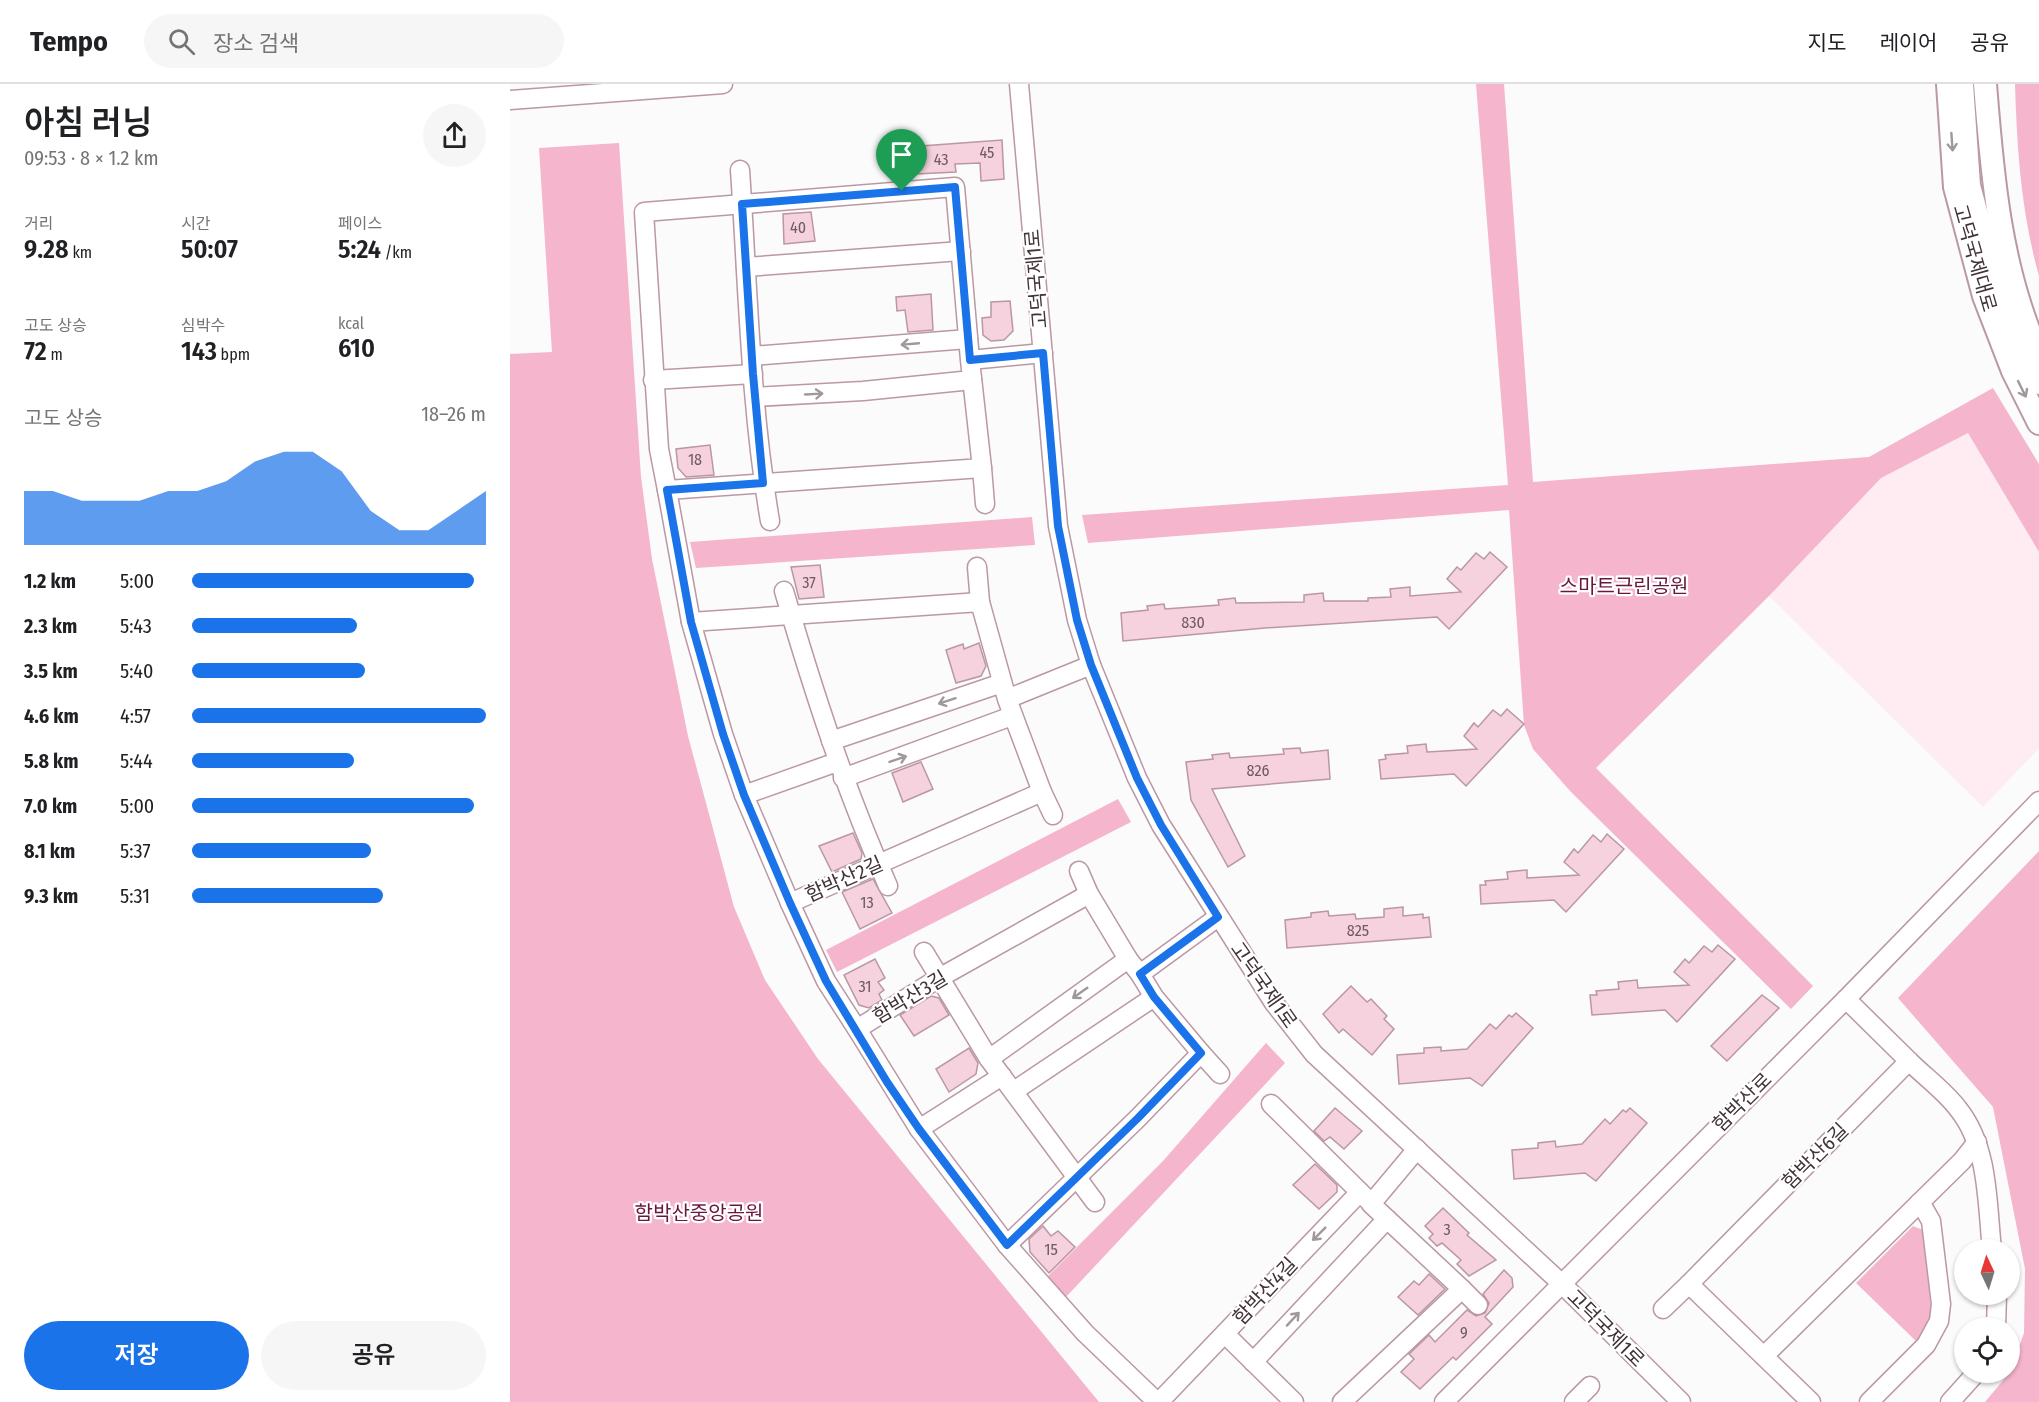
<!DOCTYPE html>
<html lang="ko">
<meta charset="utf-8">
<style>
:root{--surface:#fff;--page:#f6f6f6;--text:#202124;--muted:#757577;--line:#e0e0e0;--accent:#1a73e8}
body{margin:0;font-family:"Fira Sans Condensed","Noto Sans KR",sans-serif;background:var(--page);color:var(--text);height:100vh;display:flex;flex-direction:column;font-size:22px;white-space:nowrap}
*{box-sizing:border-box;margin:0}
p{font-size:20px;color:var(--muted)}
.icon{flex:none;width:33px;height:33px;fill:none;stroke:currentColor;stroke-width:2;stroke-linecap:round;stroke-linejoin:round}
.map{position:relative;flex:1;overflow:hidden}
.panel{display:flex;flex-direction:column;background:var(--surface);width:510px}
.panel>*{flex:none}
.needle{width:39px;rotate:356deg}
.tools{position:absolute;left:1444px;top:1155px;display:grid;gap:12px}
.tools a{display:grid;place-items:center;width:66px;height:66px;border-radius:50%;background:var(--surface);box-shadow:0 2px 4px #0004;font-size:30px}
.pin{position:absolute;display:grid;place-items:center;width:51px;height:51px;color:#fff;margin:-62px -26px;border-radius:50% 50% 50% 0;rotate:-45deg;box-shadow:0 0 6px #0007}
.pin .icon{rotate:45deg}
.round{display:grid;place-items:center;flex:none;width:63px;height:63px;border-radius:32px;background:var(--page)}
.headline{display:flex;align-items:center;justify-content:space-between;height:102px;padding:0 24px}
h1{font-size:33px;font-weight:600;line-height:45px}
.metrics{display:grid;grid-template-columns:repeat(3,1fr);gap:9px;height:102px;padding:6px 24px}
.metrics div{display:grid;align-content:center}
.metrics b{font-size:26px;font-weight:600}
.metrics small{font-size:16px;font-weight:400}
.metrics p{font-size:16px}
.chart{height:168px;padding:12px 24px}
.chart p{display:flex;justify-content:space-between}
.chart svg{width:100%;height:108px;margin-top:6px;fill:var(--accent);opacity:.7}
.button{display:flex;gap:12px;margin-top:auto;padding:12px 24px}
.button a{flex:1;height:69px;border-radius:36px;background:var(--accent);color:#fff;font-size:24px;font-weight:600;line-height:69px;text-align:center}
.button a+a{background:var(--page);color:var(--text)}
ul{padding:0 24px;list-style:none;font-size:20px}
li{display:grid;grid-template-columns:96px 72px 1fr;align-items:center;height:45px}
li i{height:15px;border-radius:8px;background:var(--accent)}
header{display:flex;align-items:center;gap:36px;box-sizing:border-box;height:84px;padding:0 30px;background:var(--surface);border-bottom:2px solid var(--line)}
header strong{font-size:28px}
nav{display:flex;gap:33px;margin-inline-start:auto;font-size:21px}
.search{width:420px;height:54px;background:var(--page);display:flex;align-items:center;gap:15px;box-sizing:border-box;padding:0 21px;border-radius:33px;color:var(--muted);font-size:22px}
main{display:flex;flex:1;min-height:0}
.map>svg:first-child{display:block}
.built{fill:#feecf2}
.green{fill:#f5b5cc}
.building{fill:#f6d1de;stroke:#ba97a3;stroke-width:1.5}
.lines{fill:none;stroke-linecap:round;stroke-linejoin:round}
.minor-casing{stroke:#ba98a4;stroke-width:21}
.major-casing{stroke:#ba98a4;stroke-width:26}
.minor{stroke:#fff;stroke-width:18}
.major{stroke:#fff;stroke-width:22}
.oneway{stroke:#a0999c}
.route-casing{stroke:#fff;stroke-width:12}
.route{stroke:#1a73e8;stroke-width:8}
.labels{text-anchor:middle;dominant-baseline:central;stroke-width:4.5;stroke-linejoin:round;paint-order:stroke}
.number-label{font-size:16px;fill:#6e5a62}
.street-label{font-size:20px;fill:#413338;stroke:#fff}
.park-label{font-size:20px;fill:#69173f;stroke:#fff}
</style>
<header>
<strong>Tempo</strong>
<div class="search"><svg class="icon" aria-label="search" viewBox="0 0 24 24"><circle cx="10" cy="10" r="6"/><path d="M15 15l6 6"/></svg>장소 검색</div>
<nav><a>지도</a><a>레이어</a><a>공유</a></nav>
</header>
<main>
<section class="panel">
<div class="headline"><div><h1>아침 러닝</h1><p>09:53 · 8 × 1.2 km</p></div><a class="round"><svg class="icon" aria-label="share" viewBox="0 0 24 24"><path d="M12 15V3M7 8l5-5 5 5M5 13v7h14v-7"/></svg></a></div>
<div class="metrics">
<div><p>거리</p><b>9.28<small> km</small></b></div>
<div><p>시간</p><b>50:07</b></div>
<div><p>페이스</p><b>5:24<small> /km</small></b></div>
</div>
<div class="metrics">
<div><p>고도 상승</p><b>72<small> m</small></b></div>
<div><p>심박수</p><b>143<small> bpm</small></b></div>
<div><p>kcal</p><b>610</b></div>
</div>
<div class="chart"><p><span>고도 상승</span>18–26 m</p>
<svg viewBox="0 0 160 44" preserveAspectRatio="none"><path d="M0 44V22L10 22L20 26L30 26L40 26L50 22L60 22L70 18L80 10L90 6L100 6L110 14L120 30L130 38L140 38L150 30L160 22V44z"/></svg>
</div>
<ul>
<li><b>1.2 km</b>5:00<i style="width:96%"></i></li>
<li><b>2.3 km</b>5:43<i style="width:56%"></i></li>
<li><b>3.5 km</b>5:40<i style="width:59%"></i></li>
<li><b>4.6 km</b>4:57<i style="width:100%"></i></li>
<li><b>5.8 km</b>5:44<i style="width:55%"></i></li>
<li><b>7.0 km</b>5:00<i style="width:96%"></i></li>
<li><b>8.1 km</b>5:37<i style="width:61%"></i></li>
<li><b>9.3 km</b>5:31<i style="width:65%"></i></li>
</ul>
<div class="button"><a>저장</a><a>공유</a></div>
</section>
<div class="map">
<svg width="1529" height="1318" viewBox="0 0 1529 1318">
<rect width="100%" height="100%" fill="#fbfbfb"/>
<path class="built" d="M1458 349 1529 468V664L1473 723 1259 512 1371 394Z"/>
<g class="green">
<path d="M966 0H994L1023 398 1359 373 1483 304 1529 380V468L1458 349 1371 394 1259 512 1086 684 1303 902 1281 925 1061 708 1023 665 1014 641 999 426 578 459 572 431 998 401Z"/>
<path d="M1505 0H1529V192C1511 128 1507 66 1505 0Z"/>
<path d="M109 59 131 393 142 475 178 652 224 823 255 896 308 975 589 1318H0V270L42 268 29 64Z"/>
<path d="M522 433 525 461 186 484 180 458Z"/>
<path d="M608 715 621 738 327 888 316 866Z"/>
<path d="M1529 767V1318H1475L1500 1288 1514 1249 1515 1185 1483 1023 1388 914Z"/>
<path d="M756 959 775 979 556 1213 538 1192 653 1077Z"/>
<path d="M1403 1142 1413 1146 1422 1234 1417 1247 1407 1258 1346 1199Z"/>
</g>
<g class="building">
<path d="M492 56 494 95 471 97 470 79 445 80 446 88 386 91 384 64Z"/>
<path d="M301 128 305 157 274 160 273 130Z"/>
<path d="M421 210 423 246 398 248 395 226 387 227 386 213Z"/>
<path d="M500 217 503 247 494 256 481 257 473 251 472 234 481 233V218Z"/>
<path d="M200 361 204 391 176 393 168 384 166 365Z"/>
<path d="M980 468 997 483 939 545 927 533 755 544 613 557 611 529 638 526 637 522 654 520 655 525 709 521 708 516 725 514 726 519 794 518V511L813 509 814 517H858V514L881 513 880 505 900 503V512L951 508 937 495 947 483 951 486 966 469 974 475Z"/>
<path d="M310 481 314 513 289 515 281 483Z"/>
<path d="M469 559 476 582 471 592 446 599 436 566 453 560 454 565Z"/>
<path d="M997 625 1014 640 956 702 944 690 871 695 869 676 876 675 875 671 898 669 897 662 916 660 917 668 967 665 954 652 964 639 968 643 983 626 991 632Z"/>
<path d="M790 664 791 669 818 666 820 695 702 705 735 772 718 783 681 716 676 678 703 675 702 671 719 669 720 674 774 670 773 665Z"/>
<path d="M411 678 423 705 393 718 382 689Z"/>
<path d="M343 749 352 769 351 775 322 788 309 762Z"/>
<path d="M1097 750 1114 765 1056 828 1044 816 971 820 970 801H976L975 797 998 795 997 788 1017 786V794L1069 791 1054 778 1064 765 1068 769 1083 751 1091 758Z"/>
<path d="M363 795 382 829 350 845 332 808Z"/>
<path d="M893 823V832L913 830V834L919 833 921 853 777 864 775 836 801 833V829L818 827 819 832 845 830 846 835 874 833V825Z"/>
<path d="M1208 861 1225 875 1167 938 1155 926 1082 931 1080 911H1087L1086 907 1109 905 1108 898 1127 896 1128 904 1179 901 1164 888 1175 875 1179 879 1194 862 1202 868Z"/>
<path d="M365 875 375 894 368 898 374 906 369 910 372 916 359 924 349 921 334 891Z"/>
<path d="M841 902 857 918 861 915 877 932 874 935 884 945 862 971 833 945 829 949 813 930Z"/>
<path d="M1252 911 1269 924 1217 977 1201 962Z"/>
<path d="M421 912 429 914 439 931 404 952 390 931Z"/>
<path d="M1006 929 1023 944 972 1002 960 994 889 1000 887 971 914 969V964L931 963V967L957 965 980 940 986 945 999 931 1002 933Z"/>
<path d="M459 964 468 979 466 990 439 1008 426 985Z"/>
<path d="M825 1024 852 1047 834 1065 820 1053 814 1057 804 1047Z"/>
<path d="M1120 1024 1137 1039 1086 1097 1075 1089 1004 1095 1002 1066 1028 1064V1059L1045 1057 1046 1063 1072 1060 1095 1035 1100 1040 1113 1026 1116 1028Z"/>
<path d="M805 1080 827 1101V1108L809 1125 783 1101Z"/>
<path d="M933 1124 959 1149 957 1151 986 1176 959 1192 947 1180 951 1176 932 1159 927 1162 919 1154 923 1150 915 1142Z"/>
<path d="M533 1142 541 1152 548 1147 565 1163 539 1189 520 1168 519 1155Z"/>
<path d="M994 1186 1002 1194 1003 1203 975 1233 982 1240 946 1276 943 1273 910 1305 891 1288 904 1275 899 1270 919 1251 925 1258 957 1226 966 1232 975 1229 979 1219 973 1210Z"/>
<path d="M919 1190 935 1205 908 1231 888 1213 904 1197 909 1201Z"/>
</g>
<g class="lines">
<defs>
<g id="minor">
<path d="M509 0 548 442 567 536 581 581 627 694 651 741 764 919 804 970 1052 1200 1171 1318"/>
<path d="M1454 0 1461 101 1490 209 1513 270 1529 301"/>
<path d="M0 16 213 0"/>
<path d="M230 86C238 203 240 321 260 437"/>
<path d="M236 183 451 167"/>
<path d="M242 272 458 255"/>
<path d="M460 276 445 103 134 128 149 365 157 406 472 384 460 276 533 269"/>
<path d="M143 296 243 290"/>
<path d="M245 313 353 307 462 296"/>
<path d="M472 384 475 420"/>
<path d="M157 406 181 538"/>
<path d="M467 483 470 518"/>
<path d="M274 507C304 609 335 705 378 802"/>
<path d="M497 615 532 708 280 819 234 711 213 650 181 538 470 518 497 615 581 581"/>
<path d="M321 657 492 599"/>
<path d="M333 694 502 632"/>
<path d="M532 708 543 731"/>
<path d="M234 711 327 678"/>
<path d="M569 787 579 810"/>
<path d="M280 819 316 897 347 945"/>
<path d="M414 868 479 975 585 1118"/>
<path d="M630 890 644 913 691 969 628 1034 497 1161 409 1045 347 945 429 894 579 810 618 875 630 890 708 833"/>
<path d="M1336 915 1399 977"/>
<path d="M691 969 710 990"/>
<path d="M479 975 618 875"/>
<path d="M504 1007 644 913"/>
<path d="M761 1020 858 1116"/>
<path d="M409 1045 492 992"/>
<path d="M497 1161 575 1249 647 1318"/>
<path d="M952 1205 968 1221"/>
<path d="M1153 1225 1179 1200"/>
<path d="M1486 1244 1487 1210"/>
<path d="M715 1250 784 1318"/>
<path d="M1254 1272 1452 1077 1467 1058"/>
<path d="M743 1278 877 1135"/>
<path d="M649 1318 850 1108"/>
<path d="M832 1318 952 1205 861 1120 907 1065"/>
<path d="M934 1318 1336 915 1529 717"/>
<path d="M1064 1318 1080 1302"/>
<path d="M1301 1318 1179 1200 1399 977C1415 993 1436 1008 1449 1026 1479 1064 1477 1120 1482 1166"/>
<path d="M1359 1318 1416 1261 1429 1237 1431 1220 1421 1137 1410 1118"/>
<path d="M1440 1318 1467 1288"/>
</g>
<g id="major">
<path d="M1438 0 1445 103 1474 212 1503 287 1529 339"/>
<path d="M1475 0C1482 90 1490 187 1529 271"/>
</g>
</defs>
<use href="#minor" class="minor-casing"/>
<use href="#major" class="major-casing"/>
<use href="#minor" class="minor"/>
<use href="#major" class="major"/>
</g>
<defs><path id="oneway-shaft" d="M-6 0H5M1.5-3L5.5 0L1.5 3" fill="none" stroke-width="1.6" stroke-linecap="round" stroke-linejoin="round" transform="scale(1.5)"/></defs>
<g class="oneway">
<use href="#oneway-shaft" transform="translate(1442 58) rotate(86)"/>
<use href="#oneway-shaft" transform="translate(400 260) rotate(175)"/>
<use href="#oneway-shaft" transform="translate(1512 305) rotate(64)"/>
<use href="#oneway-shaft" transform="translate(304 310) rotate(-3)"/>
<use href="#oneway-shaft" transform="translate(437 617) rotate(162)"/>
<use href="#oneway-shaft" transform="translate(388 675) rotate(-19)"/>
<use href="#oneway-shaft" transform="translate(570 909) rotate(145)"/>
<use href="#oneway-shaft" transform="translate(809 1150) rotate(135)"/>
<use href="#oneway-shaft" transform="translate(783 1235) rotate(-47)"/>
</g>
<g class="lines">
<defs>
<path id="route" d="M445 103 460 276 533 269 548 442 567 536 581 581 627 694 651 741 708 833 630 890 644 913 691 969 628 1034 497 1161 409 1045 377 998 316 897 280 819 234 711 213 650 181 538 157 406 253 399 243 290 232 120Z"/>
</defs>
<use href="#route" class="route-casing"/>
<use href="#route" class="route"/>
</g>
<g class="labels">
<g class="number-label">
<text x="477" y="68">45</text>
<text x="431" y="75">43</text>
<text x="288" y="143">40</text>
<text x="185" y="375">18</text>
<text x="299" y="498">37</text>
<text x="683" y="538">830</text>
<text x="748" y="686">826</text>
<text x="357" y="818">13</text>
<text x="848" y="846">825</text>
<text x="355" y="902">31</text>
<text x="937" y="1145">3</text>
<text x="541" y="1165">15</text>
<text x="954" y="1248">9</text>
</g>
<g class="street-label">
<text transform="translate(1465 174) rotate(74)">고덕국제대로</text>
<text transform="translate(526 195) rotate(-95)">고덕국제1로</text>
<text transform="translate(334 795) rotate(-24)">함박산2길</text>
<text transform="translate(754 901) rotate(55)">고덕국제1로</text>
<text transform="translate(400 913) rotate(-31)">함박산3길</text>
<text transform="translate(1232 1018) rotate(-45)">함박산로</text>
<text transform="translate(1305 1072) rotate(-45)">함박산6길</text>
<text transform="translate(755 1207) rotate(-47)">함박산4길</text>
<text transform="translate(1096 1244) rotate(45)">고덕국제1로</text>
</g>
<g class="park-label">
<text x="1114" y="502">스마트근린공원</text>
<text x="189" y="1129">함박산중앙공원</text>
</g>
</g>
</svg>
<div class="tools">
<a><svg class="needle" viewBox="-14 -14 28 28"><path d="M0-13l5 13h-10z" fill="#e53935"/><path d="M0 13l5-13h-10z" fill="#757577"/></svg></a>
<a><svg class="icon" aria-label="locate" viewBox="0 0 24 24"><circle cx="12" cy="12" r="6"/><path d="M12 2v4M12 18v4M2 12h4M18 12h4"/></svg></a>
</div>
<div class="pin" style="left:392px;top:107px;background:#1e9e55"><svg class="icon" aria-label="arrive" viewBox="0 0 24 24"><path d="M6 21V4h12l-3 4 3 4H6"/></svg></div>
</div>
</main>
